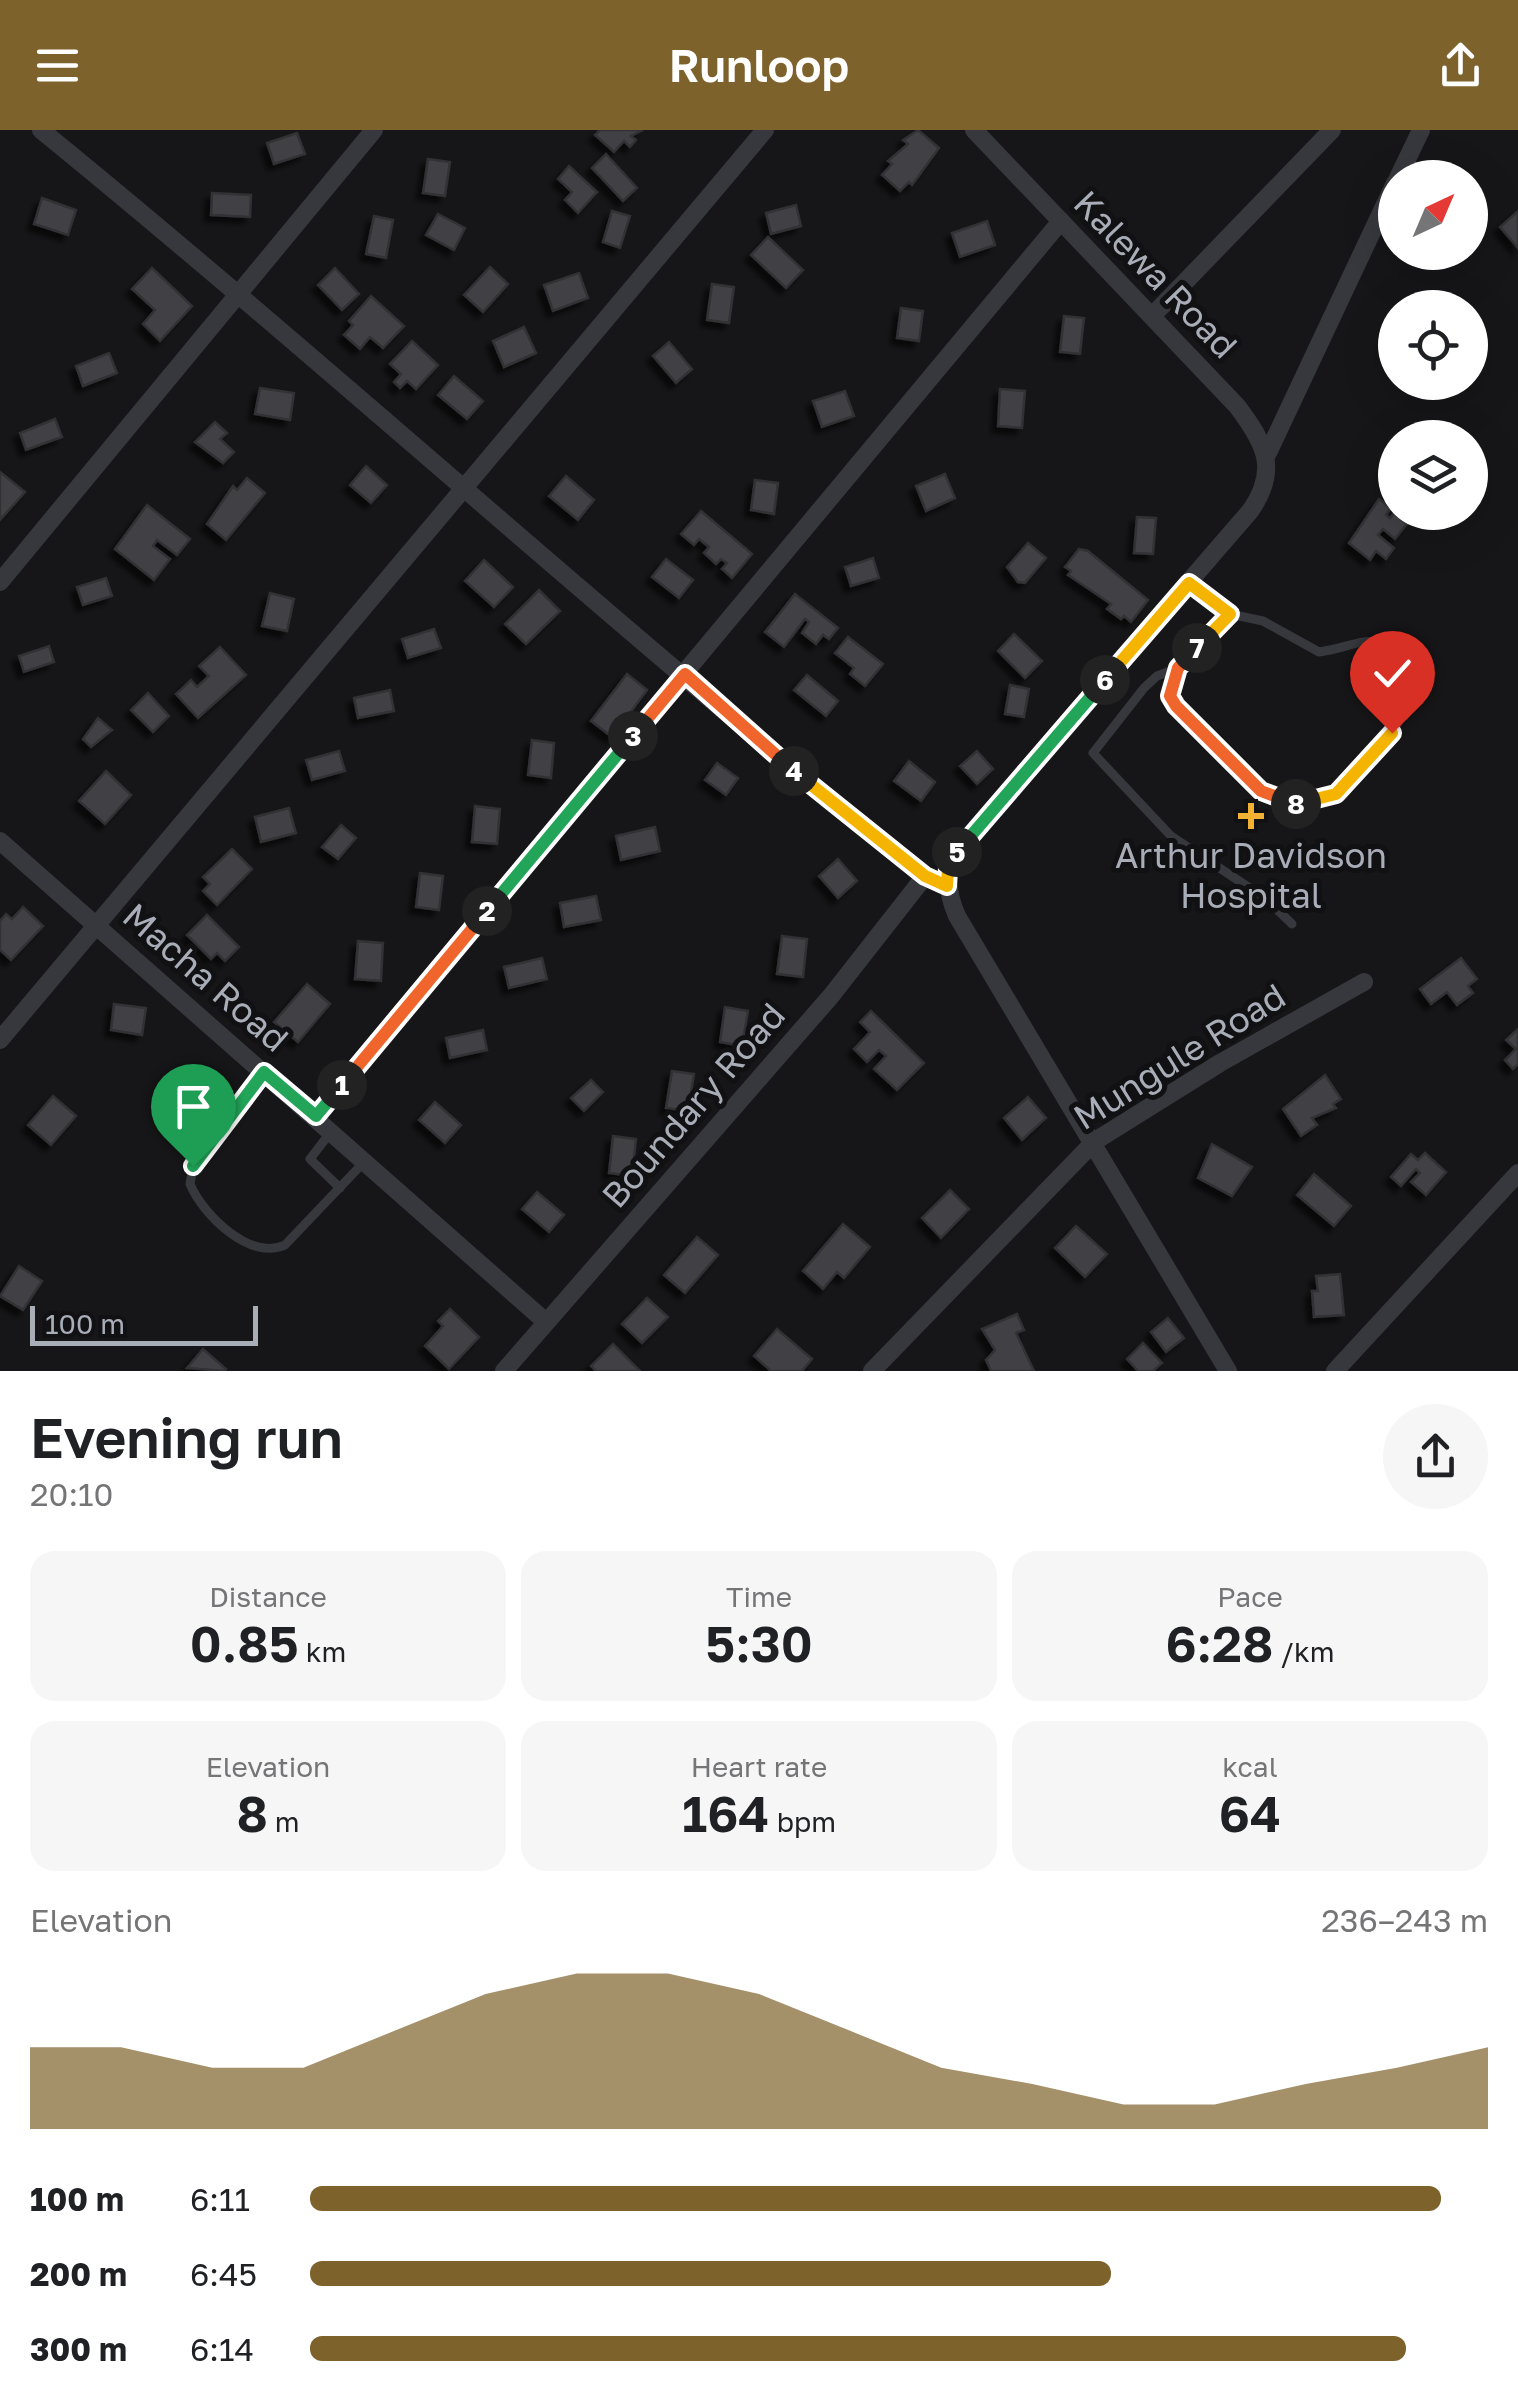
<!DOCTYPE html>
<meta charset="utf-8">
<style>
:root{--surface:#fff;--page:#f6f6f6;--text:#202124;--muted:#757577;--accent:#7e622b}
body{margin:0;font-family:"Golos Text",sans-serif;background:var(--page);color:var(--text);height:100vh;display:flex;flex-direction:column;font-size:38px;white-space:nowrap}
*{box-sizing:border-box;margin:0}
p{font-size:32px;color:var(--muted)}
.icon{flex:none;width:55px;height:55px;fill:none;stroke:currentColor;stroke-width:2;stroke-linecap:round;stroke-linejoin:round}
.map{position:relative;height:1241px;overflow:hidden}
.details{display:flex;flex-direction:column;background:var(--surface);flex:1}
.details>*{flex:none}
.needle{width:65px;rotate:44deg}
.controls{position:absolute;left:1378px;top:30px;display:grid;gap:20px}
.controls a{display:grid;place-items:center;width:110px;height:110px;border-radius:50%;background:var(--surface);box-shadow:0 10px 40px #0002;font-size:50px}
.scale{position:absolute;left:30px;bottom:25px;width:228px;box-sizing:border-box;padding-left:10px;border:5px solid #a8adb8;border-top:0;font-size:28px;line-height:35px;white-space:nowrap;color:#a8adb8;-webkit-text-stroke:8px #111113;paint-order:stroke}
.pin{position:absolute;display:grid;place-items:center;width:85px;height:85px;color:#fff;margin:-102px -42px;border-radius:50% 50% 50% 0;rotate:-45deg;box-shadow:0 0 10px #0007}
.pin .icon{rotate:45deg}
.km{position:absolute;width:50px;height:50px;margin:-25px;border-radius:50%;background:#222;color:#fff;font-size:28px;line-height:50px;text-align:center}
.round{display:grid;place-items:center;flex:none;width:105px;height:105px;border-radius:52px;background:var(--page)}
.headline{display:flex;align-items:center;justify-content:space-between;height:170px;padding:0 30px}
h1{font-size:55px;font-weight:600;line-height:75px}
.stats{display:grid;grid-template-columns:repeat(3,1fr);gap:15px;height:170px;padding:10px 30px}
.stats div{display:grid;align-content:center;border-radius:25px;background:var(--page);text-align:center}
.stats b{font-size:50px;font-weight:600}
.stats small{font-size:28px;font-weight:400}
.stats p{font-size:28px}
.chart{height:280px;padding:20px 30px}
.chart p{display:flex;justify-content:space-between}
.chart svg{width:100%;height:180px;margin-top:10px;fill:var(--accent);opacity:.7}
ul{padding:0 30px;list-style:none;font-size:32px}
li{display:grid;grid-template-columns:160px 120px 1fr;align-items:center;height:75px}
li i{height:25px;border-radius:12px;background:var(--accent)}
header{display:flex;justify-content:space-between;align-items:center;height:130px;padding:0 30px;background:var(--accent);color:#fff;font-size:45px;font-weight:600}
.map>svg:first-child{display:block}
.building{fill:#404145;stroke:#303034;stroke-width:2.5;filter:url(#shadow)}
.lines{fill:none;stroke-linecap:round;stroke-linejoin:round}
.service{stroke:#37383d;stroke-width:9}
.minor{stroke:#37383d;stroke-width:18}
.split-1-casing{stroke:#fff;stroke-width:20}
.split-2-casing{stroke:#fff;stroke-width:20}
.split-3-casing{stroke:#fff;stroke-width:20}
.split-4-casing{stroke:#fff;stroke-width:20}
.split-5-casing{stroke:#fff;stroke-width:20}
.split-6-casing{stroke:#fff;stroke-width:20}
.split-7-casing{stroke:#fff;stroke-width:20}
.split-8-casing{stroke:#fff;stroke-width:20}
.split-9-casing{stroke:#fff;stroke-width:20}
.split-1{stroke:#22a559;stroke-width:12}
.split-2{stroke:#f0652b;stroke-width:12}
.split-3{stroke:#22a559;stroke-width:12}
.split-4{stroke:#f0652b;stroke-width:12}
.split-5{stroke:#f5b400;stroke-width:12}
.split-6{stroke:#22a559;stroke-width:12}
.split-7{stroke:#f5b400;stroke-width:12}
.split-8{stroke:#f0652b;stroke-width:12}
.split-9{stroke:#f5b400;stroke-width:12}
.poi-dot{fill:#f2b134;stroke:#111113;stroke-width:4}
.labels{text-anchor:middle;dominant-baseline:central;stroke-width:10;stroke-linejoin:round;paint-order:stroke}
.street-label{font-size:35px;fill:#a8adb8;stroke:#111113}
.poi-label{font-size:35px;fill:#a8adb8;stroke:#111113}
</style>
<header><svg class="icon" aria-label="menu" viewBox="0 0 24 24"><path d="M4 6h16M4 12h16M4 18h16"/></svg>Runloop<svg class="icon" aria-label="share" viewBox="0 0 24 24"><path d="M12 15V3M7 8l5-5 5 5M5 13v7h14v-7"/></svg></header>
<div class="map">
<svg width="1518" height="1241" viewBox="0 0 1518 1241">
<defs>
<filter id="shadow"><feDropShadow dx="-6" dy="6" stdDeviation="2.5" flood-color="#0009"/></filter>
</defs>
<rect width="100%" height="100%" fill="#161618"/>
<g class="building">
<path d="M600 0H643L631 6 636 10 630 17 624 11 614 22 595 5Z"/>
<path d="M918 0 939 18 912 55 909 52 900 61 882 45 892 34 888 31 908 14 903 10Z"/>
<path d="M297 3 305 24 274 34 267 13Z"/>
<path d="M606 24 637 58 623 71 592 38Z"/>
<path d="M428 29 450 32 445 66 423 63Z"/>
<path d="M569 36 597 62 578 83 565 70 572 62 558 49Z"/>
<path d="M212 63 251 65 250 87 211 85Z"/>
<path d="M42 68 76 80 68 105 34 94Z"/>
<path d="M796 75 801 96 771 104 766 83Z"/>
<path d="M612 81 630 86 620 118 603 112Z"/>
<path d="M1518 81V118L1500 97Z"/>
<path d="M438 84 465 98 454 120 426 105Z"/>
<path d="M374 86 393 90 386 128 366 124Z"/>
<path d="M987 91 995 115 960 127 952 103Z"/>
<path d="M768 107 803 140 786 158 751 125Z"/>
<path d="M490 137 508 154 483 182 464 165Z"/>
<path d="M152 138 192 176 160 211 143 194 155 180 132 159Z"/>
<path d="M335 138 359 164 342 180 318 155Z"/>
<path d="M579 143 588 168 553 181 544 155Z"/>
<path d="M712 154 734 157 729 193 707 190Z"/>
<path d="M371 166 404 196 383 218 370 207 360 219 344 205 353 195 349 191Z"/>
<path d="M901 178 923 181 919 211 897 208Z"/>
<path d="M1064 186 1084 188 1080 224 1060 222Z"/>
<path d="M524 197 536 223 504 237 493 211Z"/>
<path d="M412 211 438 235 416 259 407 251 400 258 394 252 401 244 390 234Z"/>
<path d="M669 212 692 239 676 253 653 226Z"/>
<path d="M109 223 117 243 83 256 76 236Z"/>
<path d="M454 246 483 271 467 289 438 265Z"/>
<path d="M260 258 294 263 290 290 255 284Z"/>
<path d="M1000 259 1025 261 1022 298 998 296Z"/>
<path d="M845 261 854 286 822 297 813 271Z"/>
<path d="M55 289 62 307 26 320 20 303Z"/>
<path d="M215 292 227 303 220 309 234 322 223 333 195 312Z"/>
<path d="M366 336 387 355 371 373 350 355Z"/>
<path d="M0 342 25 362 0 390Z"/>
<path d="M945 344 955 368 926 381 916 356Z"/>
<path d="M566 346 594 370 578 390 549 366Z"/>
<path d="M247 348 265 363 226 410 207 394 233 356 237 360Z"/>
<path d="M755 350 778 353 774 384 751 380Z"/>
<path d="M1379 369 1391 378 1386 385 1390 388 1394 383 1407 394 1395 409 1383 399 1378 405 1394 418 1386 429 1376 421 1370 430 1349 413Z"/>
<path d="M147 375 190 409 177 425 157 410 153 416 170 429 154 450 115 419Z"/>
<path d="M701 381 752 424 732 448 722 439 727 433 721 429 716 434 704 423 709 417 699 409 694 415 681 404Z"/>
<path d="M1137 387 1156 388 1153 424 1134 423Z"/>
<path d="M1028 413 1046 428 1025 453 1018 452 1007 437Z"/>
<path d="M1079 419 1088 421 1148 470 1131 492 1124 486 1121 489 1107 479 1111 474 1068 445 1071 441 1065 437Z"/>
<path d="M873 428 879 448 851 456 845 437Z"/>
<path d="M666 429 693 450 679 468 652 447Z"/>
<path d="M484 430 513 457 494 477 465 451Z"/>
<path d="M106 448 112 466 83 475 77 457Z"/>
<path d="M539 460 560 481 526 514 505 494Z"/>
<path d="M270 463 294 469 287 501 262 496Z"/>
<path d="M795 464 838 498 829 509 823 505 816 514 802 503 809 492 805 489 784 517 765 502Z"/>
<path d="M434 499 441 518 408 528 402 509Z"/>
<path d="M1014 504 1042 531 1025 548 998 521Z"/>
<path d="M848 507 883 534 865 556 850 544 854 538 835 523Z"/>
<path d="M49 516 54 532 24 542 19 526Z"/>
<path d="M220 517 246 545 198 588 176 564 191 550 197 557 209 546 199 536Z"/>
<path d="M627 544 647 560 612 607 591 591Z"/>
<path d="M807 545 838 571 826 586 794 560Z"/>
<path d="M1010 555 1029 559 1024 587 1005 584Z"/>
<path d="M390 560 394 581 358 588 354 568Z"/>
<path d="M148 563 169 586 153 602 131 580Z"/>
<path d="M98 588 112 600 91 617 83 609Z"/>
<path d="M532 610 554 613 551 648 528 645Z"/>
<path d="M339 621 345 641 312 650 306 630Z"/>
<path d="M977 621 993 639 977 654 960 636Z"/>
<path d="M909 631 935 652 921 671 894 651Z"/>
<path d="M717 633 738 648 726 665 705 650Z"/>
<path d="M106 641 131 665 105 694 79 671Z"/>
<path d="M475 676 500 679 497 714 472 712Z"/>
<path d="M289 678 296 703 261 712 255 687Z"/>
<path d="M341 695 356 708 338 729 322 717Z"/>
<path d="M655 697 660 721 621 730 616 706Z"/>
<path d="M232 719 252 739 217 775 203 761 210 754 203 747Z"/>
<path d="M838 729 857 751 838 768 819 746Z"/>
<path d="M420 743 443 746 439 780 416 777Z"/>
<path d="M596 766 601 790 564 797 560 773Z"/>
<path d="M23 777 43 796 11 830 0 820V791L6 784 12 789Z"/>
<path d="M207 785 239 817 225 831 217 823 211 829 187 805Z"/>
<path d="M782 806 807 809 803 847 777 844Z"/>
<path d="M358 811 383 813 381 851 355 849Z"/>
<path d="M542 828 547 849 509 858 504 837Z"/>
<path d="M1461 828 1477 849 1468 856 1473 863 1457 875 1447 862 1431 874 1420 859Z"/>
<path d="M307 854 330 874 298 912 274 892Z"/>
<path d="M114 874 146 878 142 905 111 900Z"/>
<path d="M725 877 748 881 742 916 720 912Z"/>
<path d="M871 881 924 933 897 960 874 939 886 926 879 920 867 932 854 919 870 902 860 892Z"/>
<path d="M1518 899V934L1513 939 1505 930 1516 919 1506 910Z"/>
<path d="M483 900 487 920 450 928 446 908Z"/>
<path d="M672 941 694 944 688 981 666 978Z"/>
<path d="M1325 945 1341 969 1333 974 1336 978 1312 988 1317 995 1301 1006 1283 979Z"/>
<path d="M591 950 603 962 584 981 571 968Z"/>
<path d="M53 966 76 986 51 1015 28 995Z"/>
<path d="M1028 967 1046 988 1022 1010 1004 988Z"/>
<path d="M435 972 461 995 445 1013 419 990Z"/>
<path d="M613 1006 636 1009 632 1046 609 1043Z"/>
<path d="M1212 1014 1252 1037 1232 1066 1198 1048Z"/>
<path d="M1425 1023 1446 1042 1426 1065 1411 1052 1420 1043 1416 1039 1401 1056 1391 1047 1411 1024 1418 1030Z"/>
<path d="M1314 1044 1351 1076 1334 1096 1297 1065Z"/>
<path d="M950 1060 969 1079 941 1108 922 1088Z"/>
<path d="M537 1062 564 1085 549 1102 522 1079Z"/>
<path d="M843 1094 870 1117 844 1148 837 1142 823 1159 803 1141Z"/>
<path d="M1076 1096 1107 1124 1085 1147 1055 1118Z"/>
<path d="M697 1107 718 1125 685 1163 664 1145Z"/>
<path d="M19 1136 42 1151 23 1180 0 1166Z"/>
<path d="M1340 1144 1344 1185 1314 1187 1312 1161H1318L1316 1146Z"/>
<path d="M647 1168 668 1187 642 1213 622 1194Z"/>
<path d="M450 1179 479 1207 449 1239 425 1216 443 1196 438 1191Z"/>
<path d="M1017 1184 1024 1200 1016 1203 1034 1241H991L986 1230 995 1220 982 1199Z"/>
<path d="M1168 1188 1184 1208 1166 1222 1151 1202Z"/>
<path d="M777 1199 812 1229 802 1241H771L754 1226Z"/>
<path d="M1143 1213 1162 1233 1153 1241H1138L1127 1229Z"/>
<path d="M613 1214 640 1241H596L591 1236Z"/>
<path d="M203 1219 226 1239 224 1241 187 1238Z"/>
</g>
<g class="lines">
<g class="service">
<path d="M1230 484 1178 538 1157 546 1144 558 1093 623 1171 706 1265 768 1292 794"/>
<path d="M1178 538 1170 566 1176 575C1204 605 1237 654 1276 670 1336 694 1423 594 1406 538 1376 494 1360 517 1319 522L1263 491 1230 484 1189 453"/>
<path d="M263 944 193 1037 190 1054C203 1085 250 1131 285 1115L365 1031"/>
<path d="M330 1003 310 1029 340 1058"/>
</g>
<g class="minor">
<path d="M41 0C340 244 624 505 925 746L947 756"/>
<path d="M974 0 1237 276C1265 313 1279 339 1251 380L964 712C946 738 944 756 957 786L1228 1241"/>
<path d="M1398 48 1421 0"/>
<path d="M1153 185 1332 0"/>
<path d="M1268 323 1395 53"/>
<path d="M0 452 374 0"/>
<path d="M0 711 546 1192"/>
<path d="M0 910 765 0"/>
<path d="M315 986 1061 91"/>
<path d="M504 1241 831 866 925 746"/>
<path d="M872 1241 1095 1011 1220 933 1364 852"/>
<path d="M1335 1241 1518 1043"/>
</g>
</g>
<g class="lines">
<defs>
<path id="split-1" d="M193 1036 264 942 316 986 342 955"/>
<path id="split-2" d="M342 955 487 781"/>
<path id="split-3" d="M487 781 633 606"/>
<path id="split-4" d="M633 606 685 544 794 641"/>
<path id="split-5" d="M794 641 925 746 947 756 948 738 957 722"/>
<path id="split-6" d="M957 722 1105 550"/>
<path id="split-7" d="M1105 550 1189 453 1230 484 1197 518"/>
<path id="split-8" d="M1197 518 1178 538 1170 566 1176 576 1261 661 1296 674"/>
<path id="split-9" d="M1296 674 1336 664 1392 603"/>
</defs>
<use href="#split-1" class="split-1-casing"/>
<use href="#split-2" class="split-2-casing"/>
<use href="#split-3" class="split-3-casing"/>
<use href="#split-4" class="split-4-casing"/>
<use href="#split-5" class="split-5-casing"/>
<use href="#split-6" class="split-6-casing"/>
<use href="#split-7" class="split-7-casing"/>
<use href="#split-8" class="split-8-casing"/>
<use href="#split-9" class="split-9-casing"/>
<use href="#split-1" class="split-1"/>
<use href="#split-2" class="split-2"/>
<use href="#split-3" class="split-3"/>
<use href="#split-4" class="split-4"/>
<use href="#split-5" class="split-5"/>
<use href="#split-6" class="split-6"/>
<use href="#split-7" class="split-7"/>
<use href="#split-8" class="split-8"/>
<use href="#split-9" class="split-9"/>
</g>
<path class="poi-dot" d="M1246 671h10v10h10v10h-10v10h-10v-10h-10v-10h10z"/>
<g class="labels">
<g class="street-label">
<text transform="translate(1156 144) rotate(46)">Kalewa Road</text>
<text transform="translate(206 847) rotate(41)">Macha Road</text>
<text transform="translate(1179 926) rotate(-32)">Mungule Road</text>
<text transform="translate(693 975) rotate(-49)">Boundary Road</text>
</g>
<g class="poi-label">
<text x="1251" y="725">Arthur Davidson<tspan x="1251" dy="40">Hospital</tspan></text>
</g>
</g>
</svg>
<div class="controls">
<a><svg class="needle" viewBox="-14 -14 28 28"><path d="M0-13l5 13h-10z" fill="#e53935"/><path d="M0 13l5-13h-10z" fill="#757577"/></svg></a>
<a><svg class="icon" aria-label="locate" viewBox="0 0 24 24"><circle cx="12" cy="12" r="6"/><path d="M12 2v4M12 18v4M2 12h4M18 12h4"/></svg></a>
<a><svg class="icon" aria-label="layers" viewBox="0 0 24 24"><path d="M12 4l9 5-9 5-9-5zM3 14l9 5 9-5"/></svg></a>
</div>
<div class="scale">100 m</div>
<div class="pin" style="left:193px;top:1036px;background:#1e9e55"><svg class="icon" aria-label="arrive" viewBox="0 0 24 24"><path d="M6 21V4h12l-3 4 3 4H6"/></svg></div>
<div class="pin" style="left:1392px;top:603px;background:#d93025"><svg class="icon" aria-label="check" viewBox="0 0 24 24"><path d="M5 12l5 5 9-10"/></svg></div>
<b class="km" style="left:342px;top:955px">1</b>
<b class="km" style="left:487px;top:781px">2</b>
<b class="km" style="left:633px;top:606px">3</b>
<b class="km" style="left:794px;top:641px">4</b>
<b class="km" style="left:957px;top:722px">5</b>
<b class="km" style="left:1105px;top:550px">6</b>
<b class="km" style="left:1197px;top:518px">7</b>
<b class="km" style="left:1296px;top:674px">8</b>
</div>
<section class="details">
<div class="headline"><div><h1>Evening run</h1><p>20:10</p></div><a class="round"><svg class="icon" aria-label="share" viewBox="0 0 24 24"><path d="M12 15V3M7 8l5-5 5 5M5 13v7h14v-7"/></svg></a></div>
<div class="stats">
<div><p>Distance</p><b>0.85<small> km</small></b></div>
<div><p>Time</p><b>5:30</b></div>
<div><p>Pace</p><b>6:28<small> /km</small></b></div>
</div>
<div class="stats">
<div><p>Elevation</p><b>8<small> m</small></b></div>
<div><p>Heart rate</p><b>164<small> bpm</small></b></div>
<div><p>kcal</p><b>64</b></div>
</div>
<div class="chart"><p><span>Elevation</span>236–243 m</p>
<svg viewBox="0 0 160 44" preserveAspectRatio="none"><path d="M0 44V24L10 24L20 29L30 29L40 20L50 11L60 6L70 6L80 11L90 20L100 29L110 33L120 38L130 38L140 33L150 29L160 24V44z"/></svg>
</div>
<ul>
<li><b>100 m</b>6:11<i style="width:96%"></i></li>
<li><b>200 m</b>6:45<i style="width:68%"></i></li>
<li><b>300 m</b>6:14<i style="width:93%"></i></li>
</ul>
</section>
